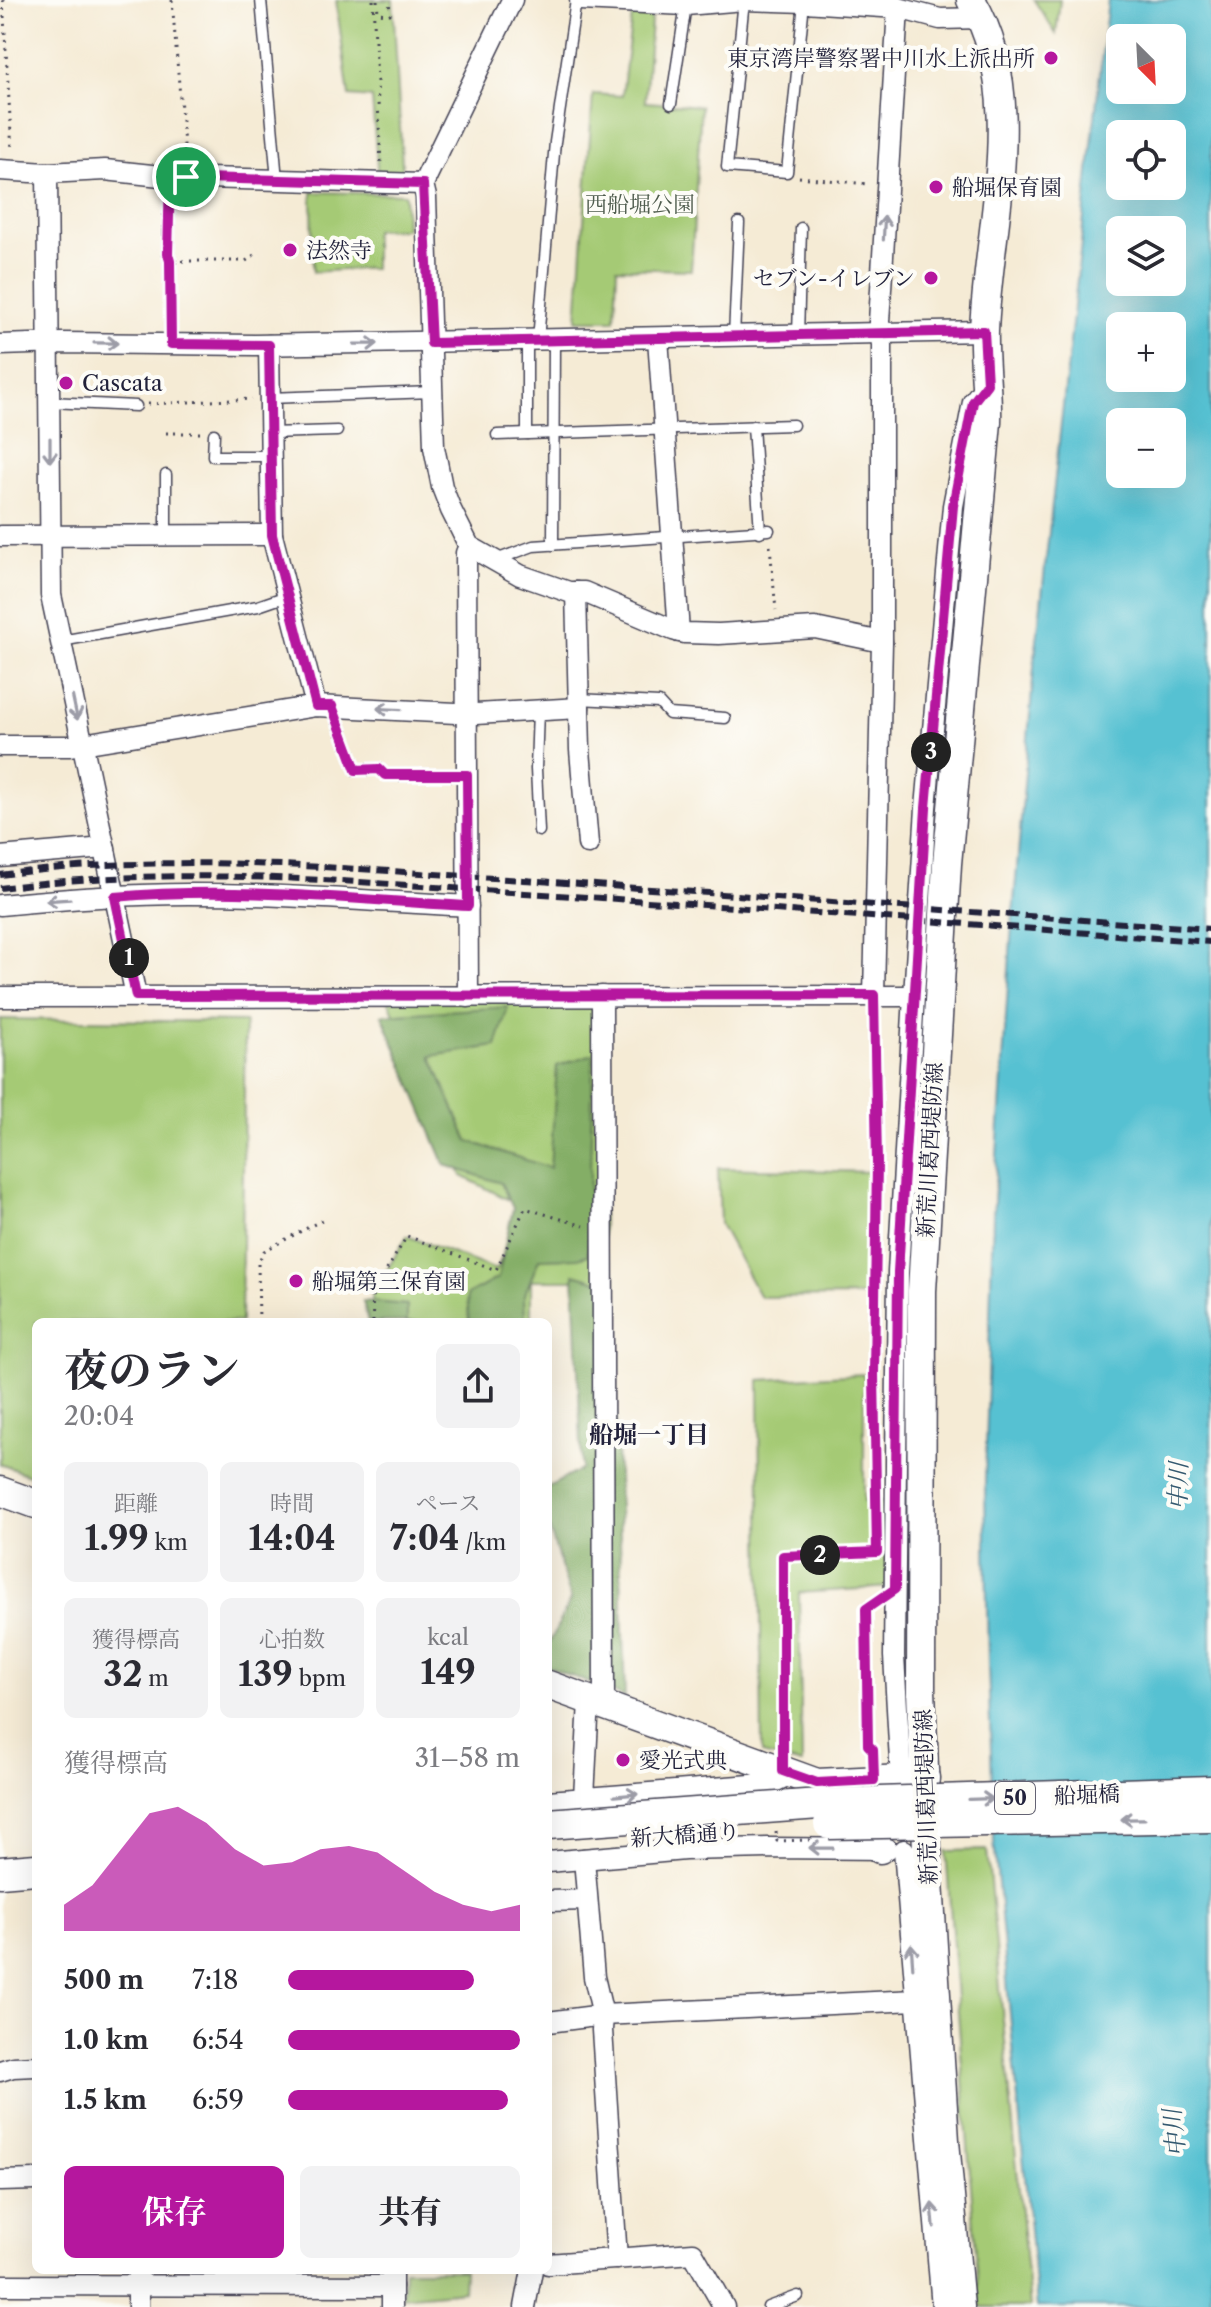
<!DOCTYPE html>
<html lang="ja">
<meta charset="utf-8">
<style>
:root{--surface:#fff;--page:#f2f2f3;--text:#2b2b33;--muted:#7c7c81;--accent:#b5179e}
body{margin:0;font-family:"Libre Caslon Text","Noto Serif JP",serif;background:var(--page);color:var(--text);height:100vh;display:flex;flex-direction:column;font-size:30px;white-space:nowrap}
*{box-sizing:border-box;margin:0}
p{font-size:26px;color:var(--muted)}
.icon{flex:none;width:44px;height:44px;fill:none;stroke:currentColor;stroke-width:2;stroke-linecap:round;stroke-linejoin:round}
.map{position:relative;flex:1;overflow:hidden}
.side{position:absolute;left:32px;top:1318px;width:520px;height:956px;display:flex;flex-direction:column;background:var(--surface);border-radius:12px;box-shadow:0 8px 32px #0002}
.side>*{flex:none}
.needle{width:52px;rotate:156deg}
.tools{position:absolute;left:1106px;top:24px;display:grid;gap:16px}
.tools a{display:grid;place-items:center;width:80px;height:80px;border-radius:12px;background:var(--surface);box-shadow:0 8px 32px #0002;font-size:40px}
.pin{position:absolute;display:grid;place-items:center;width:68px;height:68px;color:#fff;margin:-34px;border:4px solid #fff;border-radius:50%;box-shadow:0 2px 8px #0007}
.km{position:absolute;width:40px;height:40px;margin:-20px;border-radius:50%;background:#222;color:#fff;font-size:22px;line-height:40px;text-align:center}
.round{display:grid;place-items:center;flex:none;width:84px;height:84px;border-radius:12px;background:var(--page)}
.overview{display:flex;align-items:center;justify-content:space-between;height:136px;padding:0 32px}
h1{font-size:44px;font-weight:700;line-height:60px}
.figures{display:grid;grid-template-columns:repeat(3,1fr);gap:12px;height:136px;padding:8px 32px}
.figures div{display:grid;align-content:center;border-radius:12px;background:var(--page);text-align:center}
.figures b{font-size:34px;font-weight:700}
.figures small{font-size:22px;font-weight:400}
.figures p{font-size:22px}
.chart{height:224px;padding:16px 32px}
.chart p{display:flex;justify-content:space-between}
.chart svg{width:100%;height:144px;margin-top:8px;fill:var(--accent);opacity:.7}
.primary-button{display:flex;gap:16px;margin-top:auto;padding:16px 32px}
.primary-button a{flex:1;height:92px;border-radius:12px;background:var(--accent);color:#fff;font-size:32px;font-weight:700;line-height:92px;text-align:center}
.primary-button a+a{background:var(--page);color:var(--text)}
ul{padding:0 32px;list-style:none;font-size:26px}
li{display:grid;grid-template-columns:128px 96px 1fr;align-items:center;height:60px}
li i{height:20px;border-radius:10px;background:var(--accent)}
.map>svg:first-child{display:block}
.green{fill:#a5ca75;stroke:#647658;stroke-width:2}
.forest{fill:#84ae66;stroke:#536850;stroke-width:2}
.water{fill:#57c1d2;stroke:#3c7286;stroke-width:2;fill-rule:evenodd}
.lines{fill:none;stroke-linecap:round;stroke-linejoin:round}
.lane-casing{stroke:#424052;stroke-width:13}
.street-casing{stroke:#424052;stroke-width:23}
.secondary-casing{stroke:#424052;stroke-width:31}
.primary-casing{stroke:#424052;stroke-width:33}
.path{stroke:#424052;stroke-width:3;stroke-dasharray:2 6;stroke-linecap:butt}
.lane{stroke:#fff;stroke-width:10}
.street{stroke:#fff;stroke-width:20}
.secondary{stroke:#fff;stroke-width:28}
.primary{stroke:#fff;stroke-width:30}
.rail{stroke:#22223b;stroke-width:6;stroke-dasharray:12 6;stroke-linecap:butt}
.primary-bridge-casing{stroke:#424052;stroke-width:33;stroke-linecap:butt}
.path-bridge{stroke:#424052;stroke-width:3;stroke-dasharray:2 6;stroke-linecap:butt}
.primary-bridge{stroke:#fff;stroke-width:30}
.oneway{stroke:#9c9ca7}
.route-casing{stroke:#fff;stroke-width:16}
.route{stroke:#b5179e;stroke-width:10}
.poi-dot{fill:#b5179e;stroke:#fdfcf7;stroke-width:3}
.labels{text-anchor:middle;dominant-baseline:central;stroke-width:8;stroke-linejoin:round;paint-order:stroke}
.shield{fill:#fdfcf7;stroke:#646373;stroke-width:2}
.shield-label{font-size:20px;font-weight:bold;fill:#22223b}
.poi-label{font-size:22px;fill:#22223b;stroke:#fdfcf7;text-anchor:start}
.park-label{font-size:22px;fill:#505d4f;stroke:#fdfcf7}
.street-label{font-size:22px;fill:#22223b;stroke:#fdfcf7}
.neighbourhood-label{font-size:24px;font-weight:bold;fill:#22223b;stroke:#fdfcf7}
.water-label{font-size:24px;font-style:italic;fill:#355a70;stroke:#fdfcf7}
</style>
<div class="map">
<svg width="1211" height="2307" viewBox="0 0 1211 2307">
<rect width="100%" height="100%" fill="#fdfcf7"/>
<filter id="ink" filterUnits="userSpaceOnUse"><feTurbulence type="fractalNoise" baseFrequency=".0125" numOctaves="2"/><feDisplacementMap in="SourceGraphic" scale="16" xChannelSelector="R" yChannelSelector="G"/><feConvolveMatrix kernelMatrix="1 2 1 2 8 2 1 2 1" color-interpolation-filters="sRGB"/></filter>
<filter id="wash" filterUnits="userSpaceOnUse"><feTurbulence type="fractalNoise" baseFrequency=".006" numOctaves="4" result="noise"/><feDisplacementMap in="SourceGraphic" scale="32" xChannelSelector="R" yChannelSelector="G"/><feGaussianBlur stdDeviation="1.8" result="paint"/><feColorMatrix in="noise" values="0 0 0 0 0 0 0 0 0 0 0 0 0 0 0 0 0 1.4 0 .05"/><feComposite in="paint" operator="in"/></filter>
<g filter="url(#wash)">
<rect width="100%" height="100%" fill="#f5ebd5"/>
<g class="green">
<path d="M336 0H393L403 181 378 180 372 98 349 96Z"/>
<path d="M1034 0H1060L1056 34Z"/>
<path d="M633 7 652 8 645 102 701 106 691 270 617 268 615 320H577L593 94 622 96Z"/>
<path d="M312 192 405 194 406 229 374 230V268L313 272Z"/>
<path d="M602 996 603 1280H531V1322H373L372 1295 407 1236 496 1270 525 1208 462 1176 387 997Z"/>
<path d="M0 1019 245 1022 241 1322H36V1478L0 1464Z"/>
<path d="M718 1168 871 1172 870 1296 760 1297 720 1224Z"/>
<path d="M864 1374V1501H888L890 1587 799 1593 802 1764 762 1754 759 1380Z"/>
<path d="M987 1850 1030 2307H980L946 1851Z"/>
<path d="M404 2270H464L463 2291 403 2297Z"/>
</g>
<g class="forest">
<path d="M508 1007 496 1046 431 1056 468 1141 550 1168 557 1066 593 1054 588 1255 578 1258 539 1259 524 1296 525 1322H469L467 1295 498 1278 513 1208 501 1183 445 1165 382 1015Z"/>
<path d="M574 1274 612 1285 625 1697 548 1667V1646L571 1599 548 1524V1487L582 1469Z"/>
<path d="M363 1301 407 1305V1322H368Z"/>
</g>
<path class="water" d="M1108 0H1211V2307H1037L994 1840 988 1665 985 1482 993 1217 1011 938 1034 667ZM1120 38H1172V90H1120ZM1120 134H1172V186H1120ZM1120 230H1172V282H1120ZM1120 326H1172V378H1120ZM1120 422H1172V474H1120Z"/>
</g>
<g filter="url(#ink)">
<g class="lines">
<defs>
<g id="lane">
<path d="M261 0 277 180"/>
<path d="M744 0 727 167 787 172 804 2"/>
<path d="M671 104 686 5"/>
<path d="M170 177 168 254 170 261 171 344"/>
<path d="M798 336 801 228"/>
<path d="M734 337 739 223"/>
<path d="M538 340 555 142 576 0"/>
<path d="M269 398 433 392"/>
<path d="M50 402 136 406"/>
<path d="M753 426 760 532"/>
<path d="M269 433 337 431"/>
<path d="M214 434 213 456H270"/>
<path d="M527 434V341"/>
<path d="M497 435 793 425"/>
<path d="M166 536V475"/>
<path d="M553 545 554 340"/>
<path d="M496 560 533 546 769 530"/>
<path d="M61 641 258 606 287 596"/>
<path d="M578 699 659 703 669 714 725 718"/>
<path d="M332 706 356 770 379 769 385 775H467"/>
<path d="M538 710 536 769 539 831"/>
<path d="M768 2307 798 2296"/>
</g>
<g id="street">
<path d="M512 0 423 184 426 197 434 447 442 487 451 510 469 546 520 575 569 592H584L673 630 685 633 719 634 815 628 882 642"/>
<path d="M580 0 686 5 744 0 804 2 898 8 940 19 982 18"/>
<path d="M0 170 47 173 105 170 170 177 423 184"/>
<path d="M47 173 51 595 136 996"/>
<path d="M658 338 679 632"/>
<path d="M0 345 62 343 255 345 984 331"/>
<path d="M269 345 272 535 316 706"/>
<path d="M0 536 272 535"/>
<path d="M576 592 580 750 588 844"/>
<path d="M0 746H70L316 706 476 714 579 708"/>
<path d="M0 857 105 848"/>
<path d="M0 905C62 899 125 894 188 894 281 894 375 901 468 906"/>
<path d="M874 995 882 642V345L879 322 898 8"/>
<path d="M602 996 604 1706"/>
<path d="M0 997 914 996"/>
<path d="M468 997 466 553 469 546"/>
<path d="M901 1779 894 1656 898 1272 914 996 926 808 953 506 973 402 987 384"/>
<path d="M584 1798 589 1700"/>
<path d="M548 1801 764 1784 774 1782 791 1774"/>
<path d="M904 1850 942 2307"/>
<path d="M584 1859 594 1977 603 2015 602 2030 617 2259"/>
<path d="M548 1862 685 1850 768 1848 887 1849"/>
<path d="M548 1901 587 1900"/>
<path d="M548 2022 603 2015 916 2000"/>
<path d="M0 2071 13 2067 36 2066"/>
<path d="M0 2181 36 2180"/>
<path d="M548 2264 693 2253 724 2307"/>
<path d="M0 2285 392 2286"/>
<path d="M138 2307V2270"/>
<path d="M392 2307V2270"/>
<path d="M525 2307 532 2270"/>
</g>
<g id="secondary">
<path d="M0 1491 36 1504"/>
<path d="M548 1685 817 1783 925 1778"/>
<path d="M845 1812 880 1849"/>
<path d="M960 2307 945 2141 927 1849 921 1689 922 1291 947 864 987 422C988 392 983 362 984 331 988 225 1029 96 971 0"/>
</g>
<path id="primary" d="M0 1872 36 1869"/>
</defs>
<use href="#lane" class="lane-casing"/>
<use href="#street" class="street-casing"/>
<use href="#secondary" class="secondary-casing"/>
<use href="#primary" class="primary-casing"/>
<g class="path">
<path d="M3 0 12 151"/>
<path d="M172 0 185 157"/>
<path d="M373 0 381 163"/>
<path d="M377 0 378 13 390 14 389 0"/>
<path d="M799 177 867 184"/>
<path d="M182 261H246L258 252"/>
<path d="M148 404 252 399"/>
<path d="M166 433H202"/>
<path d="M770 546 776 610"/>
<path d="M874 1015 877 1162 874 1373 875 1439"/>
<path d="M259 1322 258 1263 264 1251 322 1220"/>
<path d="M373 1322 372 1295 407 1236 496 1270 525 1208 584 1226"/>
<path d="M783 1748V1556L875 1552"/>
<path d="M873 1757V1750L868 1745 866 1609 875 1603"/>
</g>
<use href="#lane" class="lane"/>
<use href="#street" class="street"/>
<use href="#secondary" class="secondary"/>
<use href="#primary" class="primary"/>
<g class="rail">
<path d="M0 875C174 851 349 869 524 880 753 896 982 913 1211 929"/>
<path d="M0 888C170 865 341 881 511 892 745 907 978 925 1211 942"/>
</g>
<defs>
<g id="primary-bridge">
<path d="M548 1824 819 1804 1211 1791"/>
<path d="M829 1824 1211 1817"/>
</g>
</defs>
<use href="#primary-bridge" class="primary-bridge-casing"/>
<path class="path-bridge" d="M776 1832 777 1841 812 1840"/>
<use href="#primary-bridge" class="primary-bridge"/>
</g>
<defs><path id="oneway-shaft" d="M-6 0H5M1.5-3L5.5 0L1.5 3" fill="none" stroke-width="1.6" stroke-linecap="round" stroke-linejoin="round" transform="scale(2)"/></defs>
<g class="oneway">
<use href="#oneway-shaft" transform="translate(884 228) rotate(-87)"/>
<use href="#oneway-shaft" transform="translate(106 343) rotate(1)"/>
<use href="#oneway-shaft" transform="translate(366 344) rotate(-1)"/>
<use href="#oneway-shaft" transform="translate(50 450) rotate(90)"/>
<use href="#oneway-shaft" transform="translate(75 708) rotate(78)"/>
<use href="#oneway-shaft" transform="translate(389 709) rotate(-177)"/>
<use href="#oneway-shaft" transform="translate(58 900) rotate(176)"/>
<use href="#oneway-shaft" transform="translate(626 1795) rotate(-5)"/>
<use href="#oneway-shaft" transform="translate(981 1799) rotate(-2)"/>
<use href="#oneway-shaft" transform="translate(1133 1819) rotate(179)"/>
<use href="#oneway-shaft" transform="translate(821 1848) rotate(-179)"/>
<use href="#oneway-shaft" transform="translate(912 1956) rotate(-94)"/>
<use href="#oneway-shaft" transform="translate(933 2215) rotate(-95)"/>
</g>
</g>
<g class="lines" filter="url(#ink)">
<defs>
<path id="route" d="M170 177 423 184 431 343 984 331 987 384 973 402 953 506 926 808 898 1272 895 1589 866 1609 868 1745 873 1750 874 1780 817 1783 783 1771V1556L877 1552 874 1373 877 1162 874 995 136 996 115 897C232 886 351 899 468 906L467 775H385L379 769 356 770 332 706H316L272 535 269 345 171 344 170 261 168 254Z"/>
</defs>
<use href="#route" class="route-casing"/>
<use href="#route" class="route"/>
</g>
<g class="poi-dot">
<circle cx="1051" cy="58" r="8"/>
<circle cx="936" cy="187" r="8"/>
<circle cx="290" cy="250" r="8"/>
<circle cx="931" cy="278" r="8"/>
<circle cx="66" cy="383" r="8"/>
<circle cx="296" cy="1281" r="8"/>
<circle cx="623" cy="1760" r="8"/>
</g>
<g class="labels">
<rect class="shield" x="995" y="1782" width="40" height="32" rx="6"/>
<g class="shield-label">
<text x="1015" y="1798">50</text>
</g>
<g class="poi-label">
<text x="1035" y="58" text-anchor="end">東京湾岸警察署中川水上派出所</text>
<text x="952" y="187">船堀保育園</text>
<text x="306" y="250">法然寺</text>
<text x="915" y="278" text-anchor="end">セブン-イレブン</text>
<text x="82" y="383">Cascata</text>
<text x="312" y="1281">船堀第三保育園</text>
<text x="639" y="1760">愛光式典</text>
</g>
<g class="park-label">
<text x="640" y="204">西船堀公園</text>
</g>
<g class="street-label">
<text transform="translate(930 1150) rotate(-87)">新荒川葛西堤防線</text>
<text transform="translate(1087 1795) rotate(-2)">船堀橋</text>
<text transform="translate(926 1797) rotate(-92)">新荒川葛西堤防線</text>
<text transform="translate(685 1835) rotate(-4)">新大橋通り</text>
</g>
<g class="neighbourhood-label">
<text x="649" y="1434">船堀一丁目</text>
</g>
<g class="water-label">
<text transform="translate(1178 1486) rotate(-89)">中川</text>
<text transform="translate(1174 2133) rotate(-96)">中川</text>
</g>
</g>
</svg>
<div class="tools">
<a><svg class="needle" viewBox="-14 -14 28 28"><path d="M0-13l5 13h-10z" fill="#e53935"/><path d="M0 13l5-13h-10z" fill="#7c7c81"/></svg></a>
<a><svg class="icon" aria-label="locate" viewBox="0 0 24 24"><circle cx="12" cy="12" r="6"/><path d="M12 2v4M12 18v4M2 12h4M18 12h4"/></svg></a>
<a><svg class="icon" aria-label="layers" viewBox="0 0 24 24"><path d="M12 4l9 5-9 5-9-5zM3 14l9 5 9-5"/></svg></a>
<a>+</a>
<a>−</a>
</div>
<div class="pin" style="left:186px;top:177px;background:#1e9e55"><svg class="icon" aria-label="arrive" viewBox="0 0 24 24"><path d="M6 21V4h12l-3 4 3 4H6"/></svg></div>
<b class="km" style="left:129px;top:958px">1</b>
<b class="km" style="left:820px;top:1555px">2</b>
<b class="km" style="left:931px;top:752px">3</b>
<section class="side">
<div class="overview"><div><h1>夜のラン</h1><p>20:04</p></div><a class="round"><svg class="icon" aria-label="share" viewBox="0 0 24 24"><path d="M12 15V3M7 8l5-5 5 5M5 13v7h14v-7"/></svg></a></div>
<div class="figures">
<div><p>距離</p><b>1.99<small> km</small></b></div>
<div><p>時間</p><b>14:04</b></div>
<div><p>ペース</p><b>7:04<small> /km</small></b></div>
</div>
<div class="figures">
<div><p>獲得標高</p><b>32<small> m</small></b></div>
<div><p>心拍数</p><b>139<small> bpm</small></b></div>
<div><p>kcal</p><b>149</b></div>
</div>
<div class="chart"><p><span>獲得標高</span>31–58 m</p>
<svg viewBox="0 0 160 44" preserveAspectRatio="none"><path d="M0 44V36L10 30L20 19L30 8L40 6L50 11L60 19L70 24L80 23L90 19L100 18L110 20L120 26L130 32L140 36L150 38L160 36V44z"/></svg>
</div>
<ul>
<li><b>500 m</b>7:18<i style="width:80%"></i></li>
<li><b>1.0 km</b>6:54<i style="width:100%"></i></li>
<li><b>1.5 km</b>6:59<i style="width:95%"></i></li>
</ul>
<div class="primary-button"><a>保存</a><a>共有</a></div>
</section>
</div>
